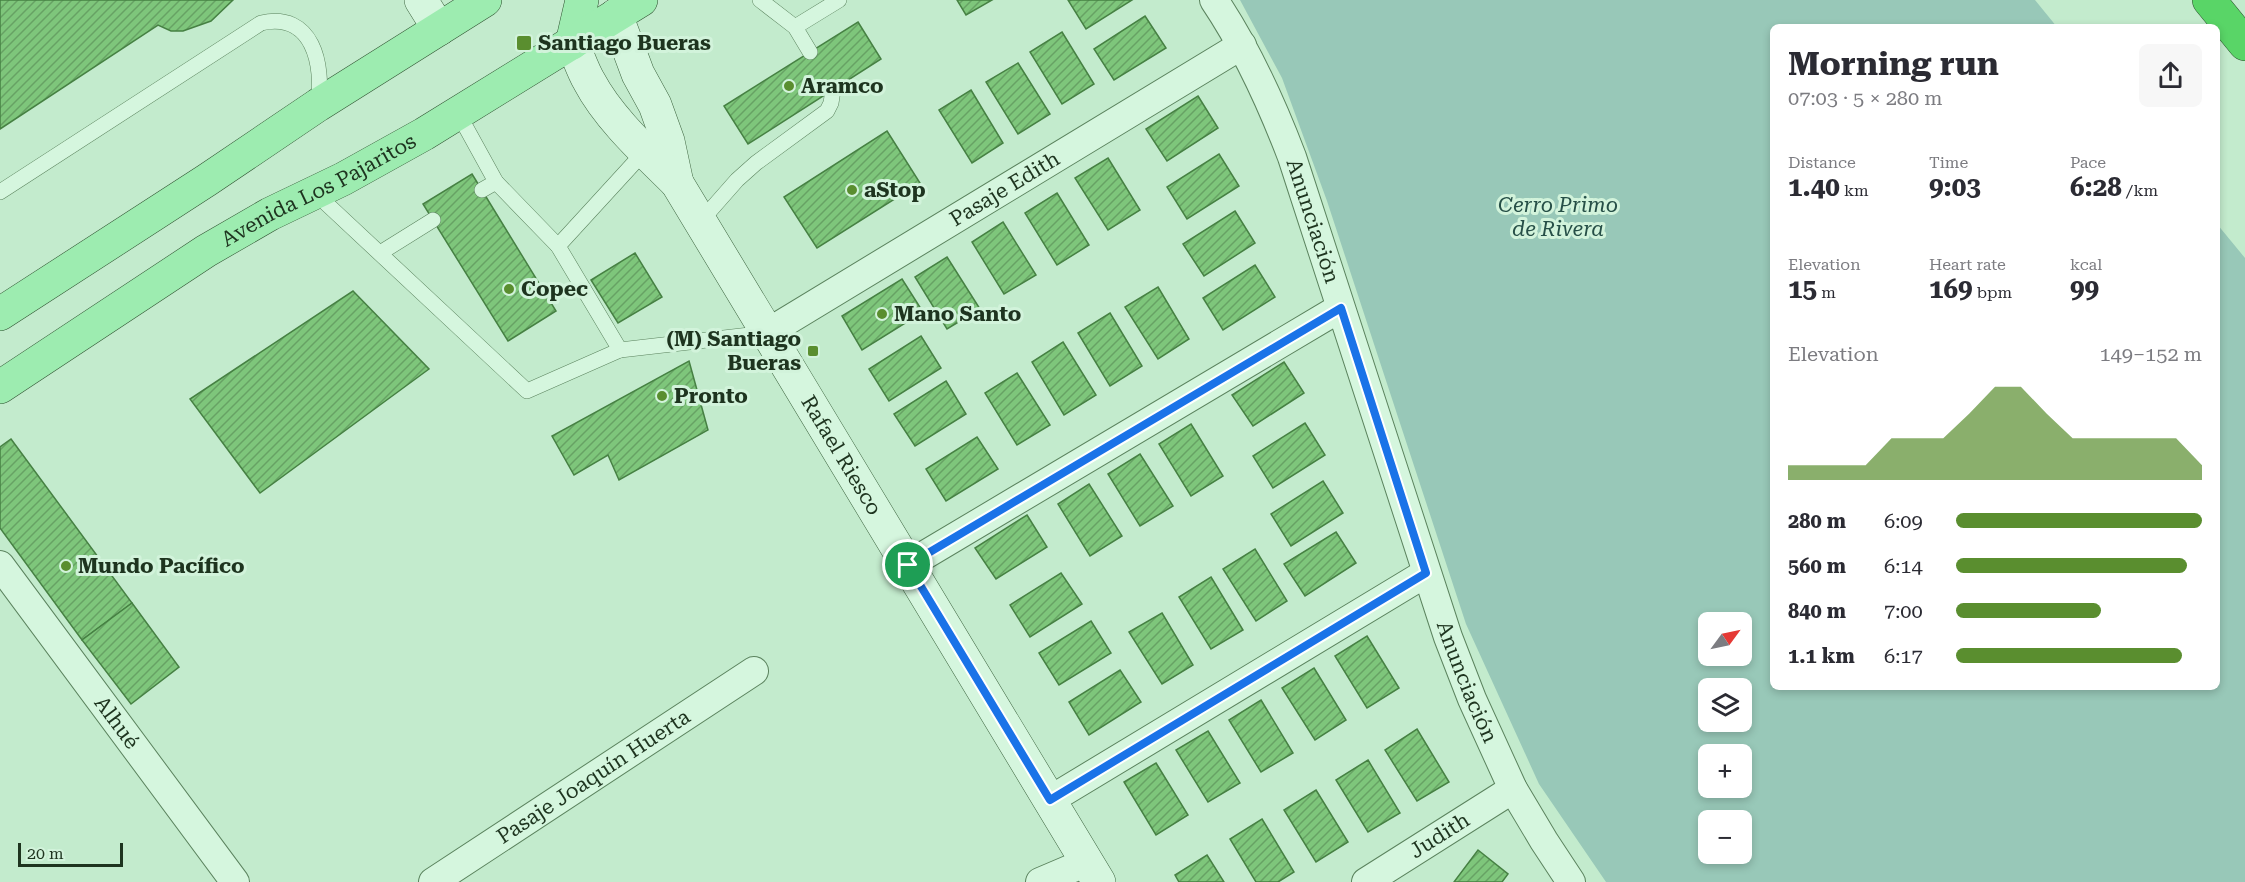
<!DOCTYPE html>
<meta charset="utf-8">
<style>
:root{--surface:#fff;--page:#f7f7f7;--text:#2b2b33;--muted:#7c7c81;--accent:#5a8e2f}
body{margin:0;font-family:"Roboto Serif",serif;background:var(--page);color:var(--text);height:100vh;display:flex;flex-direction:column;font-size:22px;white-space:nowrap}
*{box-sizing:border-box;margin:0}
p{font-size:20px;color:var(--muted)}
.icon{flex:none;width:33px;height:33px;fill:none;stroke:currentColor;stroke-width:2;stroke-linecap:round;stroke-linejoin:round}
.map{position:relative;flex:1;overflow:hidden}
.side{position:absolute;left:1770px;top:24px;width:450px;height:666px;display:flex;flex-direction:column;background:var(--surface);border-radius:9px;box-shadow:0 3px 9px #0003}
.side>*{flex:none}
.needle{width:39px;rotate:57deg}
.fabs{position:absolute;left:1698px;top:612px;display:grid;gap:12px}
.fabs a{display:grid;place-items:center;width:54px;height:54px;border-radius:9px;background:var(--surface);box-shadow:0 3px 9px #0003;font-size:30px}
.scale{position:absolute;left:18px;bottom:15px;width:105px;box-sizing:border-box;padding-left:6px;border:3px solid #1e341f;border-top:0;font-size:16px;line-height:21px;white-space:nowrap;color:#1e341f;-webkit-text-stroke:4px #d2f3db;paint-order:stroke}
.pin{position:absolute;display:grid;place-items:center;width:51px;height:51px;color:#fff;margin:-26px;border:3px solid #fff;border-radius:50%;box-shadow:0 2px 6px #0007}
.round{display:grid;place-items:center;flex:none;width:63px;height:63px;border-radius:9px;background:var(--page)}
.headline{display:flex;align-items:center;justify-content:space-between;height:102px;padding:0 18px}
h1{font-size:33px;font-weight:700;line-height:45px}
.stats{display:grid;grid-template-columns:repeat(3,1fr);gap:9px;height:102px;padding:6px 18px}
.stats div{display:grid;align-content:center}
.stats b{font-size:26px;font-weight:700}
.stats small{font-size:16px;font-weight:400}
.stats p{font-size:16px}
.chart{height:168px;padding:12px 18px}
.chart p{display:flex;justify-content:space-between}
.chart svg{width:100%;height:108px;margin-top:6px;fill:var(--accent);opacity:.7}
ul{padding:0 18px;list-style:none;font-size:20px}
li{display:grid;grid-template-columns:96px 72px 1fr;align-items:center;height:45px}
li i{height:15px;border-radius:8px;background:var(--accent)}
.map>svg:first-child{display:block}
.green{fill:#98c8b8;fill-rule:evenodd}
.building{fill:url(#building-hatch);stroke:#468143;stroke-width:1.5}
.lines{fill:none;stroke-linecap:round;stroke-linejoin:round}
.lane-casing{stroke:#5b835e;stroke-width:16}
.street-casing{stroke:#5b835e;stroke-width:30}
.secondary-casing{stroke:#3e6540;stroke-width:34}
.primary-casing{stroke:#2f5130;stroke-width:34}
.highway-casing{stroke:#2f5130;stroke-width:34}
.lane{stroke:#d5f6de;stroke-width:15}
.street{stroke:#d5f6de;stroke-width:28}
.secondary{stroke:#d5f6de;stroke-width:33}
.primary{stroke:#9decb0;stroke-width:33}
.highway{stroke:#59d567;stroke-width:33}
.route-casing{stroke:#fff;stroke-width:12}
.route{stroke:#1a73e8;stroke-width:8}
.poi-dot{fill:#5a8e2f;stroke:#d2f3db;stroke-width:2}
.labels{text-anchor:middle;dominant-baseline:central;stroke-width:6;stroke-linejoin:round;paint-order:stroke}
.poi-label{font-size:21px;font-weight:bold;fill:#1e341f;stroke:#d2f3db;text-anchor:start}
.street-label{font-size:21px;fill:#1e341f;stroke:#d2f3db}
.park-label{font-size:21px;font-style:italic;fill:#264f47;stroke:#d2f3db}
</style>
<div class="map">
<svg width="2245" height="882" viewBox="0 0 2245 882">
<defs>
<pattern id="building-hatch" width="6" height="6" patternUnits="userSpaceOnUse" patternTransform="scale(1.5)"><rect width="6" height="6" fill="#7ec67b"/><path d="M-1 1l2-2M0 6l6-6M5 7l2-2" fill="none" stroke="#67a264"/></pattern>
</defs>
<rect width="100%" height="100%" fill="#c3ebcd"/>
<path class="green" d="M1240 0H2035L2057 27H1773V687H2217V224L2245 258V882H1606L1539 784 1466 624 1327 201 1282 78ZM1708 622H1742V656H1708ZM1708 688H1742V722H1708ZM1708 754H1742V788H1708ZM1708 820H1742V854H1708Z"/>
<g class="building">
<path d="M0 0H233L211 21 183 31H171L158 25 0 129Z"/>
<path d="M957 0H992L966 15Z"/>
<path d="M1068 0H1132L1086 29Z"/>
<path d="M1145 16 1166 48 1114 80 1094 49Z"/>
<path d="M858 22 881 59 748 144 724 106Z"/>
<path d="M1062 32 1094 84 1062 104 1030 52Z"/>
<path d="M1018 63 1050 114 1018 134 986 82Z"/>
<path d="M971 90 1003 143 972 163 939 110Z"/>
<path d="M1198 96 1218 128 1167 161 1146 129Z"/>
<path d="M887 131 920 183 817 248 784 197Z"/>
<path d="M1219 154 1239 186 1187 219 1167 187Z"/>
<path d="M1108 158 1140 210 1108 230 1075 178Z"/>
<path d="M472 174 556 311 508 341 423 204Z"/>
<path d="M1057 193 1089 245 1057 265 1025 213Z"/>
<path d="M1235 211 1255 243 1204 276 1183 244Z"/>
<path d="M1003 222 1036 275 1004 294 972 242Z"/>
<path d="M635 253 662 297 618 323 591 280Z"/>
<path d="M947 257 980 309 947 329 915 277Z"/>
<path d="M1255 265 1275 297 1223 330 1203 298Z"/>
<path d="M902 279 923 312 862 350 842 316Z"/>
<path d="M1158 287 1189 339 1158 359 1125 307Z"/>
<path d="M353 291 429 369 260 493 190 399Z"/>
<path d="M1110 313 1142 366 1110 386 1078 333Z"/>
<path d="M921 336 941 368 889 401 869 369Z"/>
<path d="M1063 342 1096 395 1064 415 1032 362Z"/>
<path d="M689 361 708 430 619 480 608 455 574 475 552 436Z"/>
<path d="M1284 362 1304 393 1253 426 1232 395Z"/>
<path d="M1017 373 1050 425 1017 445 985 393Z"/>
<path d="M946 381 966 414 915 446 894 414Z"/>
<path d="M1305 423 1325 455 1273 488 1253 456Z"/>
<path d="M1191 424 1223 476 1191 496 1159 444Z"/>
<path d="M977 437 998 469 946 501 926 469Z"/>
<path d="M11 439 132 603 82 640 0 528V447Z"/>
<path d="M1140 454 1173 506 1140 526 1108 474Z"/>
<path d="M1323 481 1343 513 1291 546 1271 514Z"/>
<path d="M1089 484 1122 536 1090 556 1058 504Z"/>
<path d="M1027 515 1047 547 996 579 975 548Z"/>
<path d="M1336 532 1356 563 1305 596 1284 564Z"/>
<path d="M1255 549 1287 601 1256 621 1223 569Z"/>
<path d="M1061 573 1082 604 1030 637 1010 605Z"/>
<path d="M1211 577 1243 630 1211 649 1179 597Z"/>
<path d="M132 603 179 667 131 704 82 640Z"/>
<path d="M1162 613 1193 665 1162 684 1129 632Z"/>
<path d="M1091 621 1111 653 1059 685 1039 653Z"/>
<path d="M1367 636 1399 688 1367 708 1335 656Z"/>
<path d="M1314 668 1346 720 1315 740 1282 688Z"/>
<path d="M1120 670 1141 702 1089 735 1069 702Z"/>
<path d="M1261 700 1293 753 1261 772 1229 720Z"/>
<path d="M1417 729 1449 782 1417 801 1385 750Z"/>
<path d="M1208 731 1240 783 1208 802 1176 750Z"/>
<path d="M1368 760 1400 813 1368 832 1336 780Z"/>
<path d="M1156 763 1188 815 1156 835 1124 782Z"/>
<path d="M1316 790 1348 842 1316 862 1284 810Z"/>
<path d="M1262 819 1294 872 1278 882H1256L1230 839Z"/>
<path d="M1478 850 1508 874 1502 882H1454Z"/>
<path d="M1207 855 1224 882H1179L1175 875Z"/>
</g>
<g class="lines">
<defs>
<g id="lane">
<path d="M760 0 795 27 810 52"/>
<path d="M795 27 839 0"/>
<path d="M458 113 496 182"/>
<path d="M645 151 558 246 620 350 767 333"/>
<path d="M482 190 496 182 558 246"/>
<path d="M0 192 261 23C313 11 324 65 318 104"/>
<path d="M314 192 527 391 620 350"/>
<path d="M700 222 737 180 756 163 827 111 831 103 833 90"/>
<path d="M380 253 433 220"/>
</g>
<g id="street">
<path id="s1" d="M1214 0C1247 49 1271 102 1292 157L1448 637 1472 699 1513 789 1544 841 1571 882"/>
<path id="s2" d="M767 333 1242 45"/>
<path id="s3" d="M0 565 235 882"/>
<path d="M908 565 1340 308"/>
<path d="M1050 800 1426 573"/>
<path id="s4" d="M433 882 754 671"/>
<path d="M1040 882 1087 862"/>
<path id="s5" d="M1366 882 1513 789"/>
</g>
<g id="secondary">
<path d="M421 0 439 29"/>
<path d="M616 15 638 74 655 105 668 141 677 183"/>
<path id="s6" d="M572 43C578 55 582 69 589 81 609 119 647 153 677 183L1099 882"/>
</g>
<g id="primary">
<path d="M572 43 582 0"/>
<path d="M0 314 207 180 318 105 485 0"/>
<path id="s7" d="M0 387 206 251 270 214 343 179 424 134 641 0"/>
</g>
<path id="highway" d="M2209 0 2245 44"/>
</defs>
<use href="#lane" class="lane-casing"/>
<use href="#street" class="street-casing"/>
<use href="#secondary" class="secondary-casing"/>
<use href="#primary" class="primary-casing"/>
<use href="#highway" class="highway-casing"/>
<use href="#lane" class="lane"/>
<use href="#street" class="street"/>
<use href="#secondary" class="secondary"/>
<use href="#primary" class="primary"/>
<use href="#highway" class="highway"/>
</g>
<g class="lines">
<defs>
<path id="route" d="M1341 308 1426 573 1050 800 908 565Z"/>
</defs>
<use href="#route" class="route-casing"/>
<use href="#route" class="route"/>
</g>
<g class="poi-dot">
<rect x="516" y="35" width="16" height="16" rx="3"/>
<circle cx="789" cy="86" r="6"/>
<circle cx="852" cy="190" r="6"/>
<circle cx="509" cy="289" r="6"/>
<circle cx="882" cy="314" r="6"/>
<rect x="807" y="345" width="12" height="12" rx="3"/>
<circle cx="662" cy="396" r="6"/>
<circle cx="66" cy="566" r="6"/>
</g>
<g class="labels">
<g class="poi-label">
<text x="538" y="43">Santiago Bueras</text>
<text x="801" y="86">Aramco</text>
<text x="864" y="190">aStop</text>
<text x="521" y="289">Copec</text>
<text x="894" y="314">Mano Santo</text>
<text x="801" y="339" text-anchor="end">(M) Santiago<tspan x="801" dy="24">Bueras</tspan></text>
<text x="674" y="396">Pronto</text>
<text x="78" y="566">Mundo Pacífico</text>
</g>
<g class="street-label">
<text stroke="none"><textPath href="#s2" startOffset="278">Pasaje Edith</textPath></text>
<text stroke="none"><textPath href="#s7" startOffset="375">Avenida Los Pajaritos</textPath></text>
<text stroke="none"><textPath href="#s1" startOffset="243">Anunciación</textPath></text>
<text stroke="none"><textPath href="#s6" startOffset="495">Rafael Riesco</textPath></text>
<text stroke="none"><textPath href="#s1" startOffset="729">Anunciación</textPath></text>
<text stroke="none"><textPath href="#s3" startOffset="196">Alhué</textPath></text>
<text stroke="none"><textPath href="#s4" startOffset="192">Pasaje Joaquín Huerta</textPath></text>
<text stroke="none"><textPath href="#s5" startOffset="87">Judith</textPath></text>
</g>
<g class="park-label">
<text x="1558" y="205">Cerro Primo<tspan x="1558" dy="24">de Rivera</tspan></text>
</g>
</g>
</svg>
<div class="fabs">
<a><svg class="needle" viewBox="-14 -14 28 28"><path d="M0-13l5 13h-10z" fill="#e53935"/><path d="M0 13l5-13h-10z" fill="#7c7c81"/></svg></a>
<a><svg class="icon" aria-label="layers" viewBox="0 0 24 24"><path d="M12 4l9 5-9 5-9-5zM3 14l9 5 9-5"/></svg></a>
<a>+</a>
<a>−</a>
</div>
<div class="scale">20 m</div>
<div class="pin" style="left:908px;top:565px;background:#1e9e55"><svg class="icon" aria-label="arrive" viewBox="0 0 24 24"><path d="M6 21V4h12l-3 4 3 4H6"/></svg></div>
<section class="side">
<div class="headline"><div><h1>Morning run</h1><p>07:03 · 5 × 280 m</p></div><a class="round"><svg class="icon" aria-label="share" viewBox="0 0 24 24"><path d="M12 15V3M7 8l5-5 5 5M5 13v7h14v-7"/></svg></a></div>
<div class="stats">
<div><p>Distance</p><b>1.40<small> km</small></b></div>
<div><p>Time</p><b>9:03</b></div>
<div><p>Pace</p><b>6:28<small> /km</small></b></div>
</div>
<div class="stats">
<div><p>Elevation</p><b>15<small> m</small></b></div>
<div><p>Heart rate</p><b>169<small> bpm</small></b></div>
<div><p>kcal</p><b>99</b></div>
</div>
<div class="chart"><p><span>Elevation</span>149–152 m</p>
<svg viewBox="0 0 160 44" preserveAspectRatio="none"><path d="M0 44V38L10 38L20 38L30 38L40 27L50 27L60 27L70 17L80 6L90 6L100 17L110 27L120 27L130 27L140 27L150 27L160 38V44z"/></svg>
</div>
<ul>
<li><b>280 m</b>6:09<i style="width:100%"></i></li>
<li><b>560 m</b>6:14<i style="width:94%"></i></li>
<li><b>840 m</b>7:00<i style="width:59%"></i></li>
<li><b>1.1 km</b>6:17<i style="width:92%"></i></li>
</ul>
</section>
</div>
